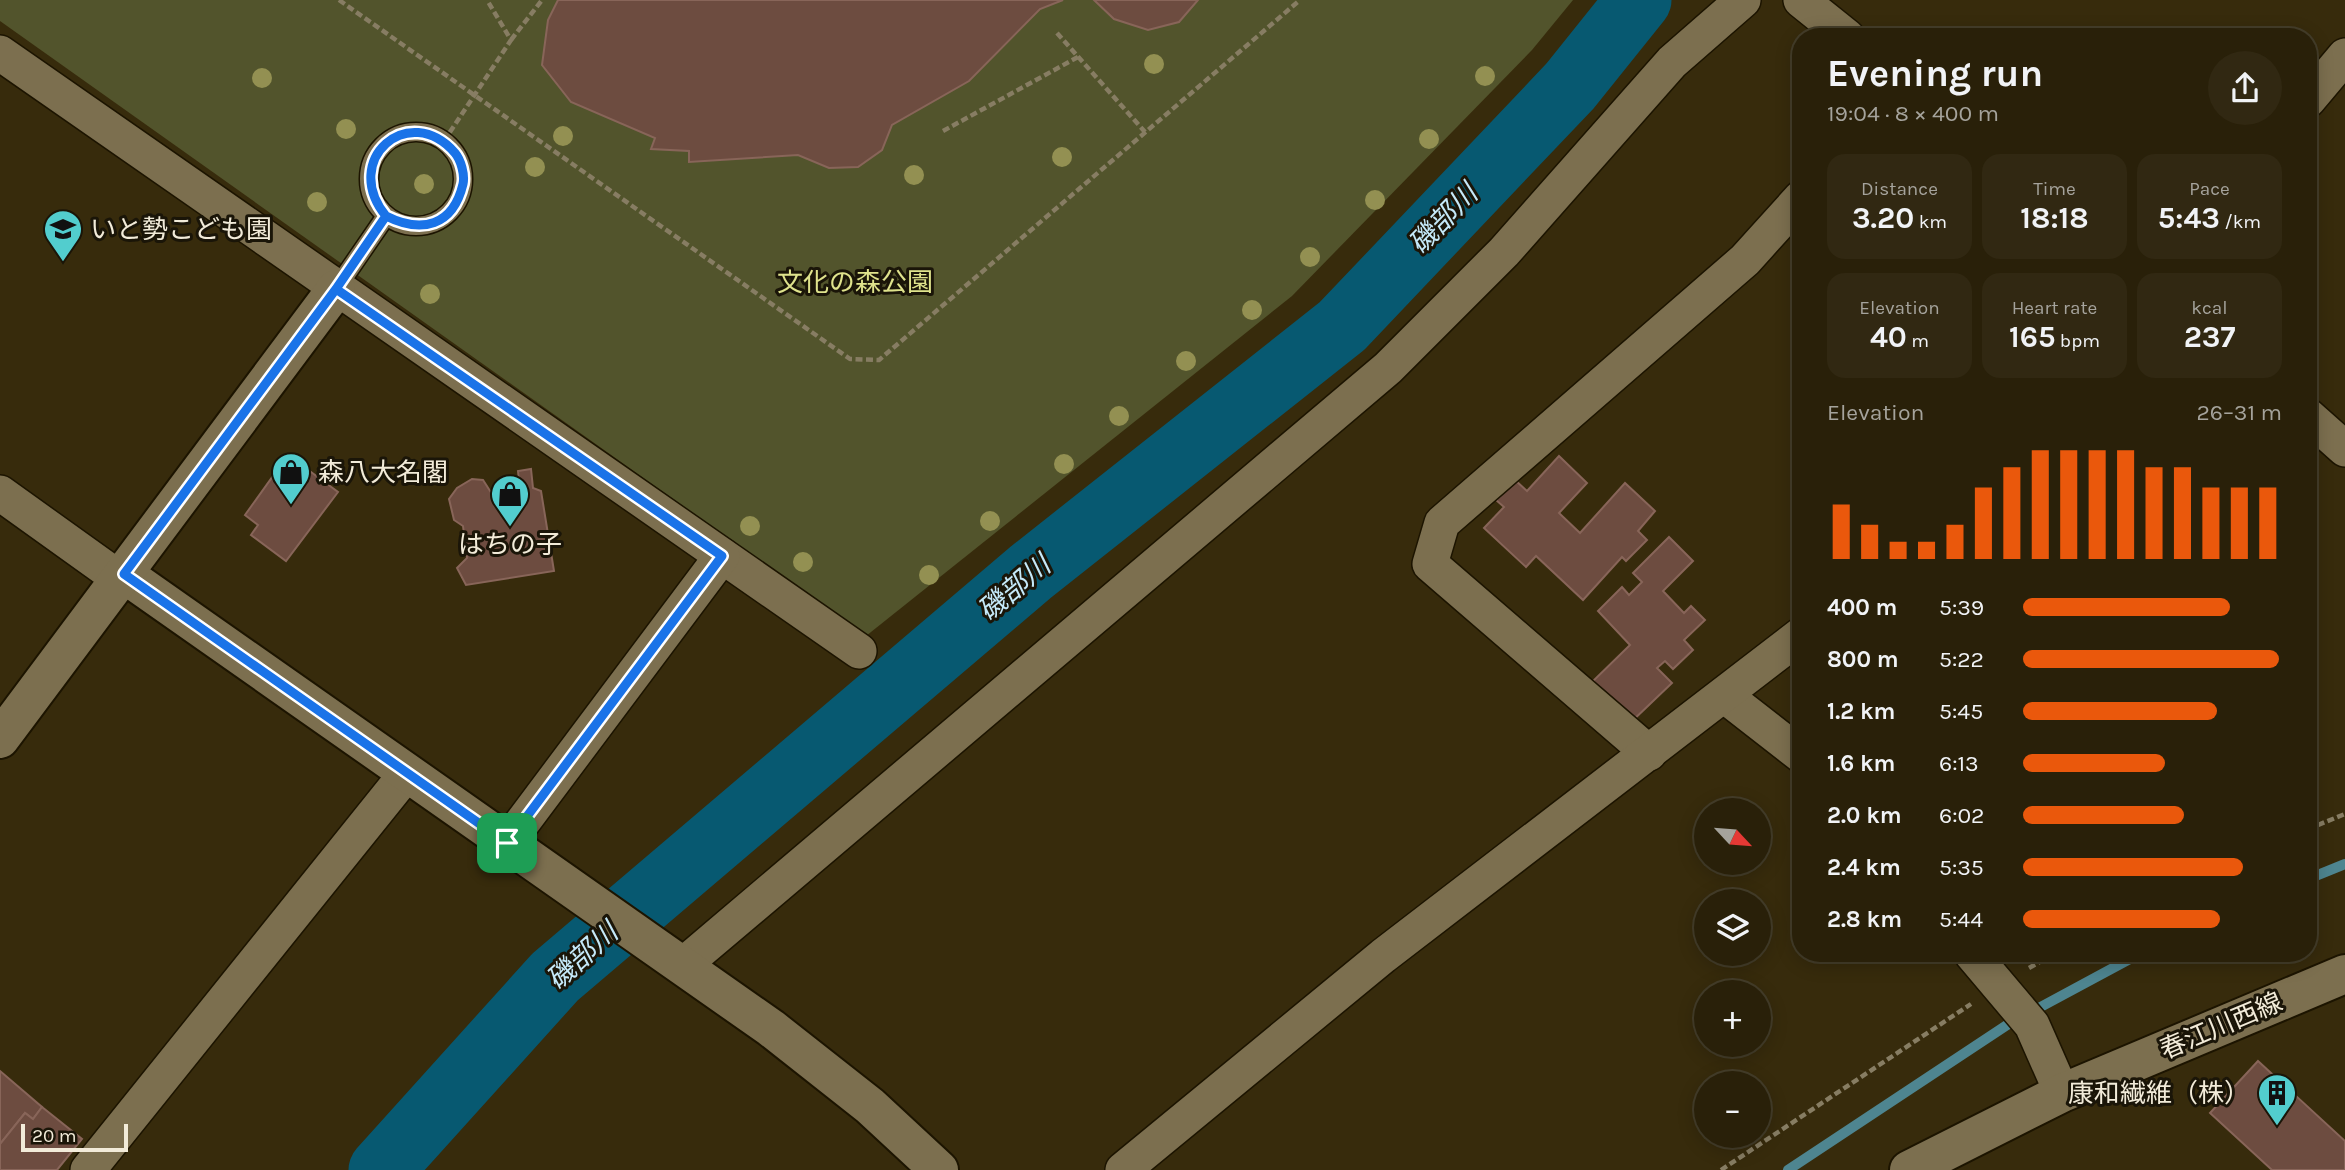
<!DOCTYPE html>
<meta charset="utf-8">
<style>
:root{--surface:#292009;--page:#312812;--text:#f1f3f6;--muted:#a5a39c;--line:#453e2a;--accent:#ea580c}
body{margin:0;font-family:Karla,"Noto Sans JP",sans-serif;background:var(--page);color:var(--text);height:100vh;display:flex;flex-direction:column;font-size:26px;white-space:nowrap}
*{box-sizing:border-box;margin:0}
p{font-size:23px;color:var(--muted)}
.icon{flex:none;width:38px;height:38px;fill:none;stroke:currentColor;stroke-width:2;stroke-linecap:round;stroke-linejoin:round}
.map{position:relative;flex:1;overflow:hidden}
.side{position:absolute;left:1792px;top:28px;width:525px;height:934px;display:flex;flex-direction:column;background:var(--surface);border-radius:28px;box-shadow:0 4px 18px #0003,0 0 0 2px var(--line)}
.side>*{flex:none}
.needle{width:46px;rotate:116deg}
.tools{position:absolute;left:1694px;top:798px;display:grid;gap:14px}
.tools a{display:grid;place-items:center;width:77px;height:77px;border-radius:50%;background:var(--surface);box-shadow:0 4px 18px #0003,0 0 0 2px var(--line);font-size:35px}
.scale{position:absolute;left:21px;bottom:18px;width:107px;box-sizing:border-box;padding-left:7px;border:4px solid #f2ebd9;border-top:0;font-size:19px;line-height:24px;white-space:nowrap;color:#f2ebd9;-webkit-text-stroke:5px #1a1508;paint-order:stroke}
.pin{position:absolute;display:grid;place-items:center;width:60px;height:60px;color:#fff;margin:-30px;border-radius:14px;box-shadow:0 4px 10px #0006}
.round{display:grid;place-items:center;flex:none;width:74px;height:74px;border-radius:37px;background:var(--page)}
.summary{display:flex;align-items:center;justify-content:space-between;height:119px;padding:0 35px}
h1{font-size:38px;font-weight:700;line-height:52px}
.stats{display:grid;grid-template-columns:repeat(3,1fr);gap:10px;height:119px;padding:7px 35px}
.stats div{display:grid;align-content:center;border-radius:18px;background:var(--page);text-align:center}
.stats b{font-size:30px;font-weight:700}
.stats small{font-size:19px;font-weight:400}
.stats p{font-size:19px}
.chart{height:196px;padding:14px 35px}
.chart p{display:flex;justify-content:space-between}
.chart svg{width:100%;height:126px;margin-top:7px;stroke:var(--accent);stroke-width:6}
ul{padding:0 35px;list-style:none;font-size:23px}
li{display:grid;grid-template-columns:112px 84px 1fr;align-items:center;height:52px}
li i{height:18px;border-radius:9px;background:var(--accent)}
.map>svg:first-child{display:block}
.green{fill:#52542c}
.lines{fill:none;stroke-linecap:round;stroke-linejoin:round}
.stream{stroke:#4e8590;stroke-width:10}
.river{stroke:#075971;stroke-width:65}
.building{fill:#6d4c40;stroke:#886559;stroke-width:2}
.service-casing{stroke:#1c1400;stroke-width:21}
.minor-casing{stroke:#1c1400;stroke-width:38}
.tertiary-casing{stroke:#1c1400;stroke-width:42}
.secondary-casing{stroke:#1c1400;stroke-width:42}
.path{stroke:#877d63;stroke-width:4.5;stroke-dasharray:7 3.5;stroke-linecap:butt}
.service{stroke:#7c6f4f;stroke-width:18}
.minor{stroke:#7c6f4f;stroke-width:35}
.tertiary{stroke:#7c6f4f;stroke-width:38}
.secondary{stroke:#7c6f4f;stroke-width:38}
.tree{fill:#939052}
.route-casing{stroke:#fff;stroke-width:14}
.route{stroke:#1a73e8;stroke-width:9}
.labels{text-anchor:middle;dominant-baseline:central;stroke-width:6;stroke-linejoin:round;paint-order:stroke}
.poi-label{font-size:26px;fill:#f2ebd9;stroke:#1a1508;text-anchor:start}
.park-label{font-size:26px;fill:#dfe38c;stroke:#1a1508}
.street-label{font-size:26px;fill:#f2ebd9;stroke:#1a1508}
.water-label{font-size:28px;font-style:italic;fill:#c5e9f9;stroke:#1a1508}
</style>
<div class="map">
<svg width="2345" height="1170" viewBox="0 0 2345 1170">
<rect width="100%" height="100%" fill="#372b0c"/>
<path class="green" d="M0 0H1573L1532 50 1292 296 866 636 0 21Z"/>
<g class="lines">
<g class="stream">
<path d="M2308 879 2345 864"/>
<path d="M1788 1170 2007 1025 2139 954"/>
</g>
<path class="river" d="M381 1170 555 977 1031 572 1342 326 1570 86 1639 0"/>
</g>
<g class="building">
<path d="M558 0H1063L1040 9 969 81 892 125 882 150 858 167 829 168 798 155 689 162V151L651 149 655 138 571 102 542 65 548 20Z"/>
<path d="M1094 0H1198L1179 22 1148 30 1114 19Z"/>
<path d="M288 455 338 492 286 561 251 535 258 525 245 515Z"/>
<path d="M1559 456 1587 483 1559 513 1580 533 1625 483 1655 511 1638 531 1647 540 1626 561 1622 557 1583 600 1536 556 1526 567 1484 528 1504 507 1496 500 1515 480 1527 491Z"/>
<path d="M531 469 533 488 541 491 554 571 466 585 457 568 467 558 463 526 454 520 449 499 457 488 472 479 483 480 492 494 520 491 518 471Z"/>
<path d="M1669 537 1693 561 1663 591 1684 613 1691 606 1705 620 1684 640 1693 650 1673 669 1665 661 1657 668 1672 683 1629 724 1590 684 1630 645 1598 611 1622 587 1629 595 1642 582 1633 573Z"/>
<path d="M2258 1061 2345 1141V1170H2272L2210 1113Z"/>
<path d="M0 1071 42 1107 33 1119 25 1113 0 1144Z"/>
<path d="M42 1107 82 1139 57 1170H0V1144L25 1113 33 1119Z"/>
</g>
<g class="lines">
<defs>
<g id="service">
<circle cx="416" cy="179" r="47"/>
<path d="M336 289 386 216"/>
</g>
<g id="minor">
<path d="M1801 0 1847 37"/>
<path d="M0 53 859 651"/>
<path d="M2308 100 2345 56"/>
<path d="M2308 416 2345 449"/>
<path d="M0 493 120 579"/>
<path d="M1724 695 1801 755"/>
<path d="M1649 753 1430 564 1442 523 1745 260 1801 198"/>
<path d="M507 843 722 556"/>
<path d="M1972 954 2032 1025 2062 1093"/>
<path d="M682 966 1388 368 1504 252 1672 62 1743 0"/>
<path d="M88 1170 407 773"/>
<path d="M1123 1170 1383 956 1801 635"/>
</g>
<g id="tertiary">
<path d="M124 574 771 1028 870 1106 939 1170"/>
<path d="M0 739 336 289"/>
</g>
<path id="secondary" d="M1909 1170 2062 1093 2345 974"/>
</defs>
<use href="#service" class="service-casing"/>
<use href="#minor" class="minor-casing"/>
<use href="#tertiary" class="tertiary-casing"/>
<use href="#secondary" class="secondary-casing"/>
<g class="path">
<path d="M339 0 850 359 879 360 1300 0"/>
<path d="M1057 33 1145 132"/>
<path d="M511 40 542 0"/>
<path d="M943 131 1078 57"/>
<path d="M444 141 511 40 487 0"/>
<path d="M2308 829 2345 814"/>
<path d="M2029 968 2054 954"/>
<path d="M1721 1170 1971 1004"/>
</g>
<use href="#service" class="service"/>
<use href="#minor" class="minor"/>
<use href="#tertiary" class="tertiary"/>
<use href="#secondary" class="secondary"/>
</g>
<g class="tree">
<circle cx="1154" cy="64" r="10"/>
<circle cx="1485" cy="76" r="10"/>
<circle cx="262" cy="78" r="10"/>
<circle cx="346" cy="129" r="10"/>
<circle cx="563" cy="136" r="10"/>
<circle cx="1429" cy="139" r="10"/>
<circle cx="1062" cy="157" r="10"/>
<circle cx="535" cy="167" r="10"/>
<circle cx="914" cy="175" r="10"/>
<circle cx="424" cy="184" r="10"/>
<circle cx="1375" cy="200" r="10"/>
<circle cx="317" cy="202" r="10"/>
<circle cx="1310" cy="257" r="10"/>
<circle cx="430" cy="294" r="10"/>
<circle cx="1252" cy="310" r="10"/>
<circle cx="1186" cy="361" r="10"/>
<circle cx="1119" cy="416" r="10"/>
<circle cx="1064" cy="464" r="10"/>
<circle cx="990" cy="521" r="10"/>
<circle cx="750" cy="526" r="10"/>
<circle cx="803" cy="562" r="10"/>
<circle cx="929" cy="575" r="10"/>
</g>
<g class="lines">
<defs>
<path id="route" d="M507 843 124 574 336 289 386 216C340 160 409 100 455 153 461 160 465 175 463 184 453 226 422 234 386 216L336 289 722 556 507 843"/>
</defs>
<use href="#route" class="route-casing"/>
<use href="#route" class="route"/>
</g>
<defs>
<symbol id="school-pin" viewBox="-11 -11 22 30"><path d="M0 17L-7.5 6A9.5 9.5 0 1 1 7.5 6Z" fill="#52cdce" stroke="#1a1508"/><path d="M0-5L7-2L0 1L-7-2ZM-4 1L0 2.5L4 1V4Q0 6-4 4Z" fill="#111"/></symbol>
<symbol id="shop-pin" viewBox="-11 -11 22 30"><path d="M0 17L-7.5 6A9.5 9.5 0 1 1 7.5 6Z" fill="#52cdce" stroke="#1a1508"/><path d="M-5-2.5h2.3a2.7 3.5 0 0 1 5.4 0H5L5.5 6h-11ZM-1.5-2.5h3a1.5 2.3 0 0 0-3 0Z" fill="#111"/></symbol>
<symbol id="building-pin" viewBox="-11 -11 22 30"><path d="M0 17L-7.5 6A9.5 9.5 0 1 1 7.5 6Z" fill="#52cdce" stroke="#1a1508"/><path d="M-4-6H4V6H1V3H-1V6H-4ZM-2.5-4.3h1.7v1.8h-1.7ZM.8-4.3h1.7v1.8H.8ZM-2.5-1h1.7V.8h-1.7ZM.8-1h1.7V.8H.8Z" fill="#111"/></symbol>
</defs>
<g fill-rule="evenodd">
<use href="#school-pin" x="41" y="207" width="44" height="60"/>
<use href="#shop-pin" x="269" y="450" width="44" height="60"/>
<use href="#shop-pin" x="488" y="472" width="44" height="60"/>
<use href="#building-pin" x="2255" y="1071" width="44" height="60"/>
</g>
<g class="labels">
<g class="poi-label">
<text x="90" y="229">いと勢こども園</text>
<text x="318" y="472">森八大名閣</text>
<text x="510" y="544" text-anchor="middle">はちの子</text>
<text x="2250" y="1093" text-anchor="end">康和繊維（株）</text>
</g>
<g class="park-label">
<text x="855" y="282">文化の森公園</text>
</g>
<g class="street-label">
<text transform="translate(2221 1026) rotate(-23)">春江川西線</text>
</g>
<g class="water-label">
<text transform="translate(1443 219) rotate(-46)">磯部川</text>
<text transform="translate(1014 588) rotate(-40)">磯部川</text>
<text transform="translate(582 956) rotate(-42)">磯部川</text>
</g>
</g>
</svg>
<div class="tools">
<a><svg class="needle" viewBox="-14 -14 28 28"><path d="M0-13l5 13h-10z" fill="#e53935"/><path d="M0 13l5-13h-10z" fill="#a5a39c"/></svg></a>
<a><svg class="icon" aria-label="layers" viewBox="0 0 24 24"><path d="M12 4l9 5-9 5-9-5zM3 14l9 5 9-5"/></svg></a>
<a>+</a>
<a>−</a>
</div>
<div class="scale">20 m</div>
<div class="pin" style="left:507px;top:843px;background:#1e9e55"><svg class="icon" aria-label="arrive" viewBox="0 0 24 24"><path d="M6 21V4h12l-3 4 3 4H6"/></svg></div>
<section class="side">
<div class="summary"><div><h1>Evening run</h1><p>19:04 · 8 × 400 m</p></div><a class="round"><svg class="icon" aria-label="share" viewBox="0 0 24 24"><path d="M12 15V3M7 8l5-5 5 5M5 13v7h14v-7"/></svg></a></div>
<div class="stats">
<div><p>Distance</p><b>3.20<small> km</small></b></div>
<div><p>Time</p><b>18:18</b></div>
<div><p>Pace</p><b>5:43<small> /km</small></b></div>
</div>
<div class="stats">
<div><p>Elevation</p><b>40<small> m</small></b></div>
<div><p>Heart rate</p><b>165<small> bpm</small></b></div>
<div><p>kcal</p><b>237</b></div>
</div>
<div class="chart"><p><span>Elevation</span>26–31 m</p>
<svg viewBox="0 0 160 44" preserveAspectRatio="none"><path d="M5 44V25M15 44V32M25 44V38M35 44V38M45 44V32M55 44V19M65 44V12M75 44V6M85 44V6M95 44V6M105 44V6M115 44V12M125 44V12M135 44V19M145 44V19M155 44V19"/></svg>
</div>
<ul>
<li><b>400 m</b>5:39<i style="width:80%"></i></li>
<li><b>800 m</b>5:22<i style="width:99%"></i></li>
<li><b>1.2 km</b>5:45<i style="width:75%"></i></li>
<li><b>1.6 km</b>6:13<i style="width:55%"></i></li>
<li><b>2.0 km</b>6:02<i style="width:62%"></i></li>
<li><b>2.4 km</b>5:35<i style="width:85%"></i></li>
<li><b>2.8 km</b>5:44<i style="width:76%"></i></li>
</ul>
</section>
</div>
